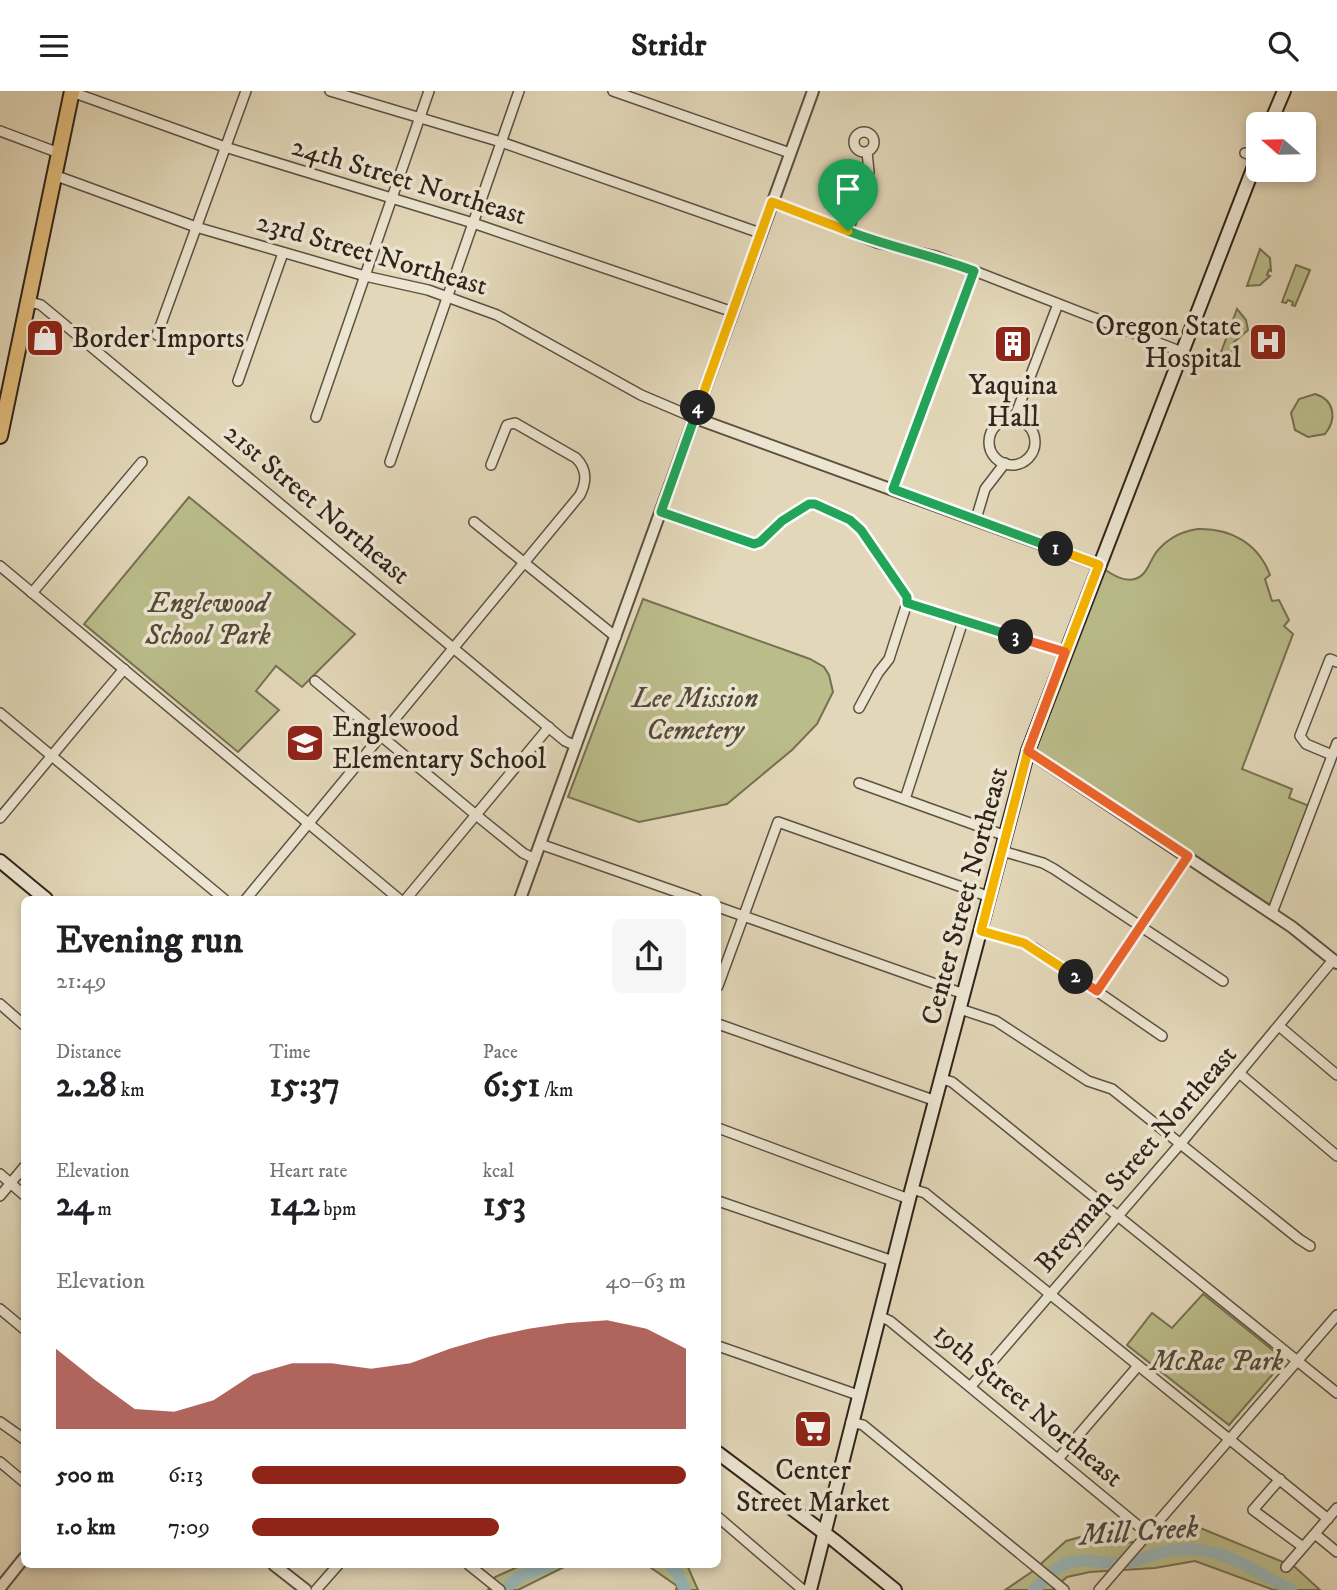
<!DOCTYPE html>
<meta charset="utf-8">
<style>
:root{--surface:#fff;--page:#f6f6f6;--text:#202124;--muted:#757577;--accent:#8f2418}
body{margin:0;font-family:"IM FELL DW Pica",serif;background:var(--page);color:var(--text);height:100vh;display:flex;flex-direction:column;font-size:26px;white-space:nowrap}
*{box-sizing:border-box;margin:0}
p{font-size:23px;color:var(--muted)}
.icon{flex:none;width:38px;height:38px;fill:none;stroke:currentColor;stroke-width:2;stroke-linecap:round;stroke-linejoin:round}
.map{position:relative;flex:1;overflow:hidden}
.sheet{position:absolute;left:21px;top:805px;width:700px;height:672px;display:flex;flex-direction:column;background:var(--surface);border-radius:10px;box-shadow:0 4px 10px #0003}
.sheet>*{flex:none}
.needle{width:46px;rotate:290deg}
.controls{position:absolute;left:1246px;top:21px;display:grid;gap:14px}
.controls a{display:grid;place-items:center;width:70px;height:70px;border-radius:10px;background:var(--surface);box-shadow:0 4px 10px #0003;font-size:35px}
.pin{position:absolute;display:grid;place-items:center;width:60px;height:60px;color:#fff;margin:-72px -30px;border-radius:50% 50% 50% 0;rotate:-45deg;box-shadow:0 0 7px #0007}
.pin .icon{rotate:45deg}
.km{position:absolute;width:35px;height:35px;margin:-18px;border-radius:50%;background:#222;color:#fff;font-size:19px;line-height:35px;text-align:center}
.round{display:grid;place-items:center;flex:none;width:74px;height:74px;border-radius:10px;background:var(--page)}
.summary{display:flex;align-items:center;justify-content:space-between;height:119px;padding:0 35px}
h1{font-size:38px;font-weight:700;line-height:52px}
.metrics{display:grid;grid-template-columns:repeat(3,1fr);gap:10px;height:119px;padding:7px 35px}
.metrics div{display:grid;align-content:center}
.metrics b{font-size:35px;font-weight:700}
.metrics small{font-size:19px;font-weight:400}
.metrics p{font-size:19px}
.chart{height:196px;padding:14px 35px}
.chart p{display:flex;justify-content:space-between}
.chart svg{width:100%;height:126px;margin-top:7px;fill:var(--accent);opacity:.7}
ul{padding:0 35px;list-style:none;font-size:23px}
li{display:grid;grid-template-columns:112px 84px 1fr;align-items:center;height:52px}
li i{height:18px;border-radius:9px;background:var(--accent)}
header{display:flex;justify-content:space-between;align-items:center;height:91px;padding:0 35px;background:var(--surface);font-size:32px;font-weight:700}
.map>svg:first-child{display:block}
.green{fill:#babc8a;stroke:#767052;stroke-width:2}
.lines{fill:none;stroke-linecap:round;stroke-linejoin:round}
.river{stroke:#99b7b9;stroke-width:12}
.minor-casing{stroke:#5d5142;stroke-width:12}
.tertiary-casing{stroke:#5d5142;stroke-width:14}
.secondary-casing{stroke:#31241b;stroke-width:16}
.primary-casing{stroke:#31241b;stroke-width:18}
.minor{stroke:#ece5d1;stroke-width:9}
.tertiary{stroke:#ece5d1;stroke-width:10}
.secondary{stroke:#ece5d1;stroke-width:12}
.primary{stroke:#e1bc7c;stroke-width:14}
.split-1-casing{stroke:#fff;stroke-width:14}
.split-2-casing{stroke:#fff;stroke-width:14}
.split-3-casing{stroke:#fff;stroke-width:14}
.split-4-casing{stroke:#fff;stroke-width:14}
.split-5-casing{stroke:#fff;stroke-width:14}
.split-1{stroke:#22a559;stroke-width:9}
.split-2{stroke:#f5b400;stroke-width:9}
.split-3{stroke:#f0652b;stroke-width:9}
.split-4{stroke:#22a559;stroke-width:9}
.split-5{stroke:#f5b400;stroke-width:9}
.labels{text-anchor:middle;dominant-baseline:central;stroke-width:7;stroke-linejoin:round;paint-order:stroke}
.street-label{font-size:28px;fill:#31241b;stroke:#ece5d1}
.poi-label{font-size:28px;fill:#31241b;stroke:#ece5d1;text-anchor:start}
.park-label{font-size:28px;font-style:italic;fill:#534a37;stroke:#ece5d1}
.water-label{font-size:30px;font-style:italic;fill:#4b4942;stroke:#ece5d1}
</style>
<header><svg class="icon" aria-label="menu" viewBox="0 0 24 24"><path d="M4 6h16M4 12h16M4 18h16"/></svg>Stridr<svg class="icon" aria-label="search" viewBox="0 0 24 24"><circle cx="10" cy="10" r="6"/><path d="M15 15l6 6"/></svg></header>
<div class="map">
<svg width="1337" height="1499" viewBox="0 0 1337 1499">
<rect width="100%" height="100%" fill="#e2d7b8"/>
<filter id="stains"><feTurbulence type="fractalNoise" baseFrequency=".00286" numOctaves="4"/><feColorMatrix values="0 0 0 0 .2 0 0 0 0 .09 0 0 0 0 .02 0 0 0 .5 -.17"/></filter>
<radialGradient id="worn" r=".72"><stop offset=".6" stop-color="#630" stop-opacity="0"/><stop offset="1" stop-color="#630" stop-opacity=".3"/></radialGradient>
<g class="green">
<path d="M1260 158 1270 167 1271 180 1269 179 1267 184 1270 185 1260 194 1247 195Z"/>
<path d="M1296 174 1310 179 1295 215 1292 214 1293 211 1288 209 1286 212 1282 211Z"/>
<path d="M1237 218 1246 229 1248 239 1234 251 1232 263 1220 264Z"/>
<path d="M1315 303C1335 309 1337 328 1325 343L1308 346 1295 339 1291 322 1299 308Z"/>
<path d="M189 406 355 543 302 596 276 575 256 600 279 619 238 661 84 533Z"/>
<path d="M1198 438C1230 437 1258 452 1270 484L1265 488 1272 510 1279 509 1289 529 1284 535 1293 543 1242 678 1292 698 1289 707 1312 716 1272 822 1028 660 1099 474C1110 483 1131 497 1144 482 1150 475 1152 465 1159 458 1169 447 1183 440 1198 438Z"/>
<path d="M643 508 810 568 824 576 829 584 833 601 817 633 792 659 727 713 639 731 568 706Z"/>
<path d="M1203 1203 1285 1269 1229 1334 1127 1254 1152 1222 1172 1237Z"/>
<path d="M1193 1434 1295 1476 1320 1499H1274L1195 1470 1155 1477 1090 1481 1067 1486 1052 1499H1005L1033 1480 1066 1450 1087 1444 1111 1453 1156 1449Z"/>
<path d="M522 1474H568L518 1499H488L495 1486Z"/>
<path d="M647 1474H687L698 1499H676L677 1495Z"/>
</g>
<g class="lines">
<g class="river">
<path d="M670 1474 678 1483 685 1499"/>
<path d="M504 1499 519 1486 550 1474"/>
<path d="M1034 1499C1042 1492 1049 1483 1058 1477 1076 1463 1104 1474 1125 1472 1142 1470 1156 1461 1172 1459 1216 1452 1253 1479 1291 1499"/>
</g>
<defs>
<g id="minor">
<path d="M330 0 501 51 760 142"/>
<path d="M613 0 790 62"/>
<path d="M72 1 225 56 473 132 733 221"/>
<path d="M0 40 59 62"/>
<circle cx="864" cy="51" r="10"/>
<path d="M1245 62 1258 67"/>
<path d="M54 84 196 136 365 185 428 199 497 224 641 304 695 327"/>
<path d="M772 111 877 152 936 165 1182 261"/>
<path d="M848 140 869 81 867 61"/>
<path d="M27 210 41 214 565 650 576 655"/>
<path d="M157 244 246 0"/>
<path d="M238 290 283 162"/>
<path d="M316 326 429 0"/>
<path d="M1014 328 1058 213"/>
<circle cx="1012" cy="351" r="23"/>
<path d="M390 371 519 0"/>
<path d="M893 398 974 180"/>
<path d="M661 421 754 453 760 451 782 430 809 413H815L850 429 861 439 907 506V512"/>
<path d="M976 428 985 398 1005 372"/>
<path d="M474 431 616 546"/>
<path d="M0 475 399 808"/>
<path d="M32 502 142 371"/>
<path d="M907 512 1065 561"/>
<path d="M315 590 476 724 523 762 535 768"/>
<path d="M859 617 878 582 889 568 907 512"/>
<path d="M0 622 224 808"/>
<path d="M1332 664 1306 653 1300 645 1330 568 1337 571"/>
<path d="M859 692 1006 745"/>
<path d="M905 708 963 530"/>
<path d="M0 727 124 578"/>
<path d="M540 753 697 808"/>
<path d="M1002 760 1043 772 1054 778 1223 890"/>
<path d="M246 808 580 404C587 390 587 378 576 367L515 332 507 334 491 374"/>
<path d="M406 808 549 636"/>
<path d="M718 816 964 903"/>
<path d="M1272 822 1337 652"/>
<path d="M981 840 1016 849 1034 857 1162 945"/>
<path d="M718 895 778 731 990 806"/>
<path d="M1097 900 1189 765"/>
<path d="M0 913 24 934"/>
<path d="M960 918 996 930 1088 990 1112 998 1299 1148 1310 1155"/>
<path d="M718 933 936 1010"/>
<path d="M1279 935 1337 984"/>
<path d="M1239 982 1337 1065"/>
<path d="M942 988 952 991 1337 1302"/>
<path d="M718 1037 909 1108"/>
<path d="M0 1083 24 1104"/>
<path d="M912 1098 925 1102 1328 1428"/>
<path d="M0 1105 24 1076"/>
<path d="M718 1110 893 1170"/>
<path d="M0 1218 24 1238"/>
<path d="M879 1225 890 1230 1147 1442"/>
<path d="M718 1255 858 1304"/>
<path d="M971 1295 1181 1052 1333 869"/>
<path d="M0 1331 24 1348"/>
<path d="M851 1331 863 1334 1064 1499"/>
<path d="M1058 1368 1138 1275"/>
<path d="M0 1371 24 1391"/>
<path d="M1280 1388 1253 1419 1303 1456"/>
<path d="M718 1426 803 1499"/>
<path d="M1315 1443 1337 1461"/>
<path d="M469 1474 500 1499"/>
<path d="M1286 1476 1337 1417"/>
<path d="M316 1499 338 1474"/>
<path d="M1099 1499 1337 1224"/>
</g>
<g id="tertiary">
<path d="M695 327 1099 474"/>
<path d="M1028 660 1292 836 1337 872"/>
<path d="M520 808 813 0"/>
<path d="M274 1474 306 1499"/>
<path d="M0 1497 24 1467"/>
</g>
<g id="secondary">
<path d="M1270 33 1284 0"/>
<path d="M0 770 46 808"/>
<path d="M718 1362 835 1450 895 1499"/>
<path d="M810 1499 909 1108 1028 660 1258 65"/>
</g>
<path id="primary" d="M0 345 72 0"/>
</defs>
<use href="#minor" class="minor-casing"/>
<use href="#tertiary" class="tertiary-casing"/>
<use href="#secondary" class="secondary-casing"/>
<use href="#primary" class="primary-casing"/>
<use href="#minor" class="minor"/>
<use href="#tertiary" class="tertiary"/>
<use href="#secondary" class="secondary"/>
<use href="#primary" class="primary"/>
</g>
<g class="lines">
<defs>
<path id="split-1" d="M848 140C889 156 932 164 974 180L893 398 1056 458"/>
<path id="split-2" d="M1056 458 1099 474 1028 660 981 840 1024 852 1076 886"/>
<path id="split-3" d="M1016 546 1065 561 1028 660 1188 765 1097 900 1076 886"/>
<path id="split-4" d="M698 317 661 421 754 453 760 451 782 430 809 413H815L850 429 861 439 907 506V512L1016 546"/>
<path id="split-5" d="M698 317 772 111 848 140"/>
</defs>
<use href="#split-1" class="split-1-casing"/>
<use href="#split-2" class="split-2-casing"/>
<use href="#split-3" class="split-3-casing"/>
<use href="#split-4" class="split-4-casing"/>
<use href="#split-5" class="split-5-casing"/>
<use href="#split-1" class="split-1"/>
<use href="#split-2" class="split-2"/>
<use href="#split-3" class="split-3"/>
<use href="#split-4" class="split-4"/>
<use href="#split-5" class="split-5"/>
</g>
<defs>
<symbol id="shop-square" viewBox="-11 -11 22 22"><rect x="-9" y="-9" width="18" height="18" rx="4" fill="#8f2418" stroke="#ece5d1"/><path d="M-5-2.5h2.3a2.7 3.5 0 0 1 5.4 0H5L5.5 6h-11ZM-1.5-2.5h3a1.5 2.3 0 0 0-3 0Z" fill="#fff"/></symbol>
<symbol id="hospital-square" viewBox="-11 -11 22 22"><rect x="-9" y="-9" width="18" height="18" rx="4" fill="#8f2418" stroke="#ece5d1"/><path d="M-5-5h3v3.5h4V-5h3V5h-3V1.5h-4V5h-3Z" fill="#fff"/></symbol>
<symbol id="building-square" viewBox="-11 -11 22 22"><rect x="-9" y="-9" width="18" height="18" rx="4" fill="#8f2418" stroke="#ece5d1"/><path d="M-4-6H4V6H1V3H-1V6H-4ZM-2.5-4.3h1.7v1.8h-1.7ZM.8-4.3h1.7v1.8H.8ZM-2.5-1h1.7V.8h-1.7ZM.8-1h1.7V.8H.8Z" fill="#fff"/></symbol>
<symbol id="school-square" viewBox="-11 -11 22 22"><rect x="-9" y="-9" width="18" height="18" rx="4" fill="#8f2418" stroke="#ece5d1"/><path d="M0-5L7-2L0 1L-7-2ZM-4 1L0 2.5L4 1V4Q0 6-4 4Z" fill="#fff"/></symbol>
<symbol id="supermarket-square" viewBox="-11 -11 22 22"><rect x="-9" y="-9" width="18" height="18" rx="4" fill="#8f2418" stroke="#ece5d1"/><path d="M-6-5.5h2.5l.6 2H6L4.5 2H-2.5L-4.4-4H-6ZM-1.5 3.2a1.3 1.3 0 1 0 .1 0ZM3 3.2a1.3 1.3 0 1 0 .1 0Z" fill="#fff"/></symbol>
</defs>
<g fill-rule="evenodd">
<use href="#shop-square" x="23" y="225" width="44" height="44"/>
<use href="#hospital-square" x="1246" y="229" width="44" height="44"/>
<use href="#building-square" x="991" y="231" width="44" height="44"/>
<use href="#school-square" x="283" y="630" width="44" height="44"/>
<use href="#supermarket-square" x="791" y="1316" width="44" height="44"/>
</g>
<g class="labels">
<g class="street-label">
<text transform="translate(409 90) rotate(17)">24th Street Northeast</text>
<text transform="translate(372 163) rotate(16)">23rd Street Northeast</text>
<text transform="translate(317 413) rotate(40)">21st Street Northeast</text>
<text transform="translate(965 805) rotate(-75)">Center Street Northeast</text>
<text transform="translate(1136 1068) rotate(-49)">Breyman Street Northeast</text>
<text transform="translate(1028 1314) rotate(40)">19th Street Northeast</text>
</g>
<g class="poi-label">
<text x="1241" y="235" text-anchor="end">Oregon State<tspan x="1241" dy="32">Hospital</tspan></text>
<text x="72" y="247">Border Imports</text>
<text x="1013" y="294" text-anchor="middle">Yaquina<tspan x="1013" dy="32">Hall</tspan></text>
<text x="332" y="636">Englewood<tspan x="332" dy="32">Elementary School</tspan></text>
<text x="813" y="1379" text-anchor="middle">Center<tspan x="813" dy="32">Street Market</tspan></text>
</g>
<g class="park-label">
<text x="208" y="512">Englewood<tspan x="208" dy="32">School Park</tspan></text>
<text x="695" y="607">Lee Mission<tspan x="695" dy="32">Cemetery</tspan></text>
<text x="1217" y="1270">McRae Park</text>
</g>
<g class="water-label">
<text transform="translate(1139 1441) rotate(-4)">Mill Creek</text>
</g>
</g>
<rect width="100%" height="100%" filter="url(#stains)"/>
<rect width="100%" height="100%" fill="url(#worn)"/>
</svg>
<div class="controls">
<a><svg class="needle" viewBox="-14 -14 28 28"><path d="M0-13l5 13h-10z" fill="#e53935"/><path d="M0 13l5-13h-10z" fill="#757577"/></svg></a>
</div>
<div class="pin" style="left:848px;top:140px;background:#1e9e55"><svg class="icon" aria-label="arrive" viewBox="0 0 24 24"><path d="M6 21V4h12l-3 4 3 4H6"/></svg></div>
<b class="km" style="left:1056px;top:458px">1</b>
<b class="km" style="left:1076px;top:886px">2</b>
<b class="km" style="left:1016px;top:546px">3</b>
<b class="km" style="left:698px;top:317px">4</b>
<section class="sheet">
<div class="summary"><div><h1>Evening run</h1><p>21:49</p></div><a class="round"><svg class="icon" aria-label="share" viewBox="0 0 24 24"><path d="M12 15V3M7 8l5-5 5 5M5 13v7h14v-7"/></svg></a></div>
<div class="metrics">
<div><p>Distance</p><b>2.28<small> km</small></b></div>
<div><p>Time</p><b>15:37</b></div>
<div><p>Pace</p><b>6:51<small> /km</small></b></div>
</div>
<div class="metrics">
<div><p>Elevation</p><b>24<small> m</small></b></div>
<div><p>Heart rate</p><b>142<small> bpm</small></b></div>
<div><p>kcal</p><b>153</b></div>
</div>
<div class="chart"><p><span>Elevation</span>40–63 m</p>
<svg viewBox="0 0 160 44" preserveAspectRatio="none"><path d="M0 44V16L10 27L20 37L30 38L40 34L50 25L60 21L70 21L80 23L90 21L100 16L110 12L120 9L130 7L140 6L150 9L160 16V44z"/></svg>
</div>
<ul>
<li><b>500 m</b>6:13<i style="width:100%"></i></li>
<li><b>1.0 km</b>7:09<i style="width:57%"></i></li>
</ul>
</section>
</div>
